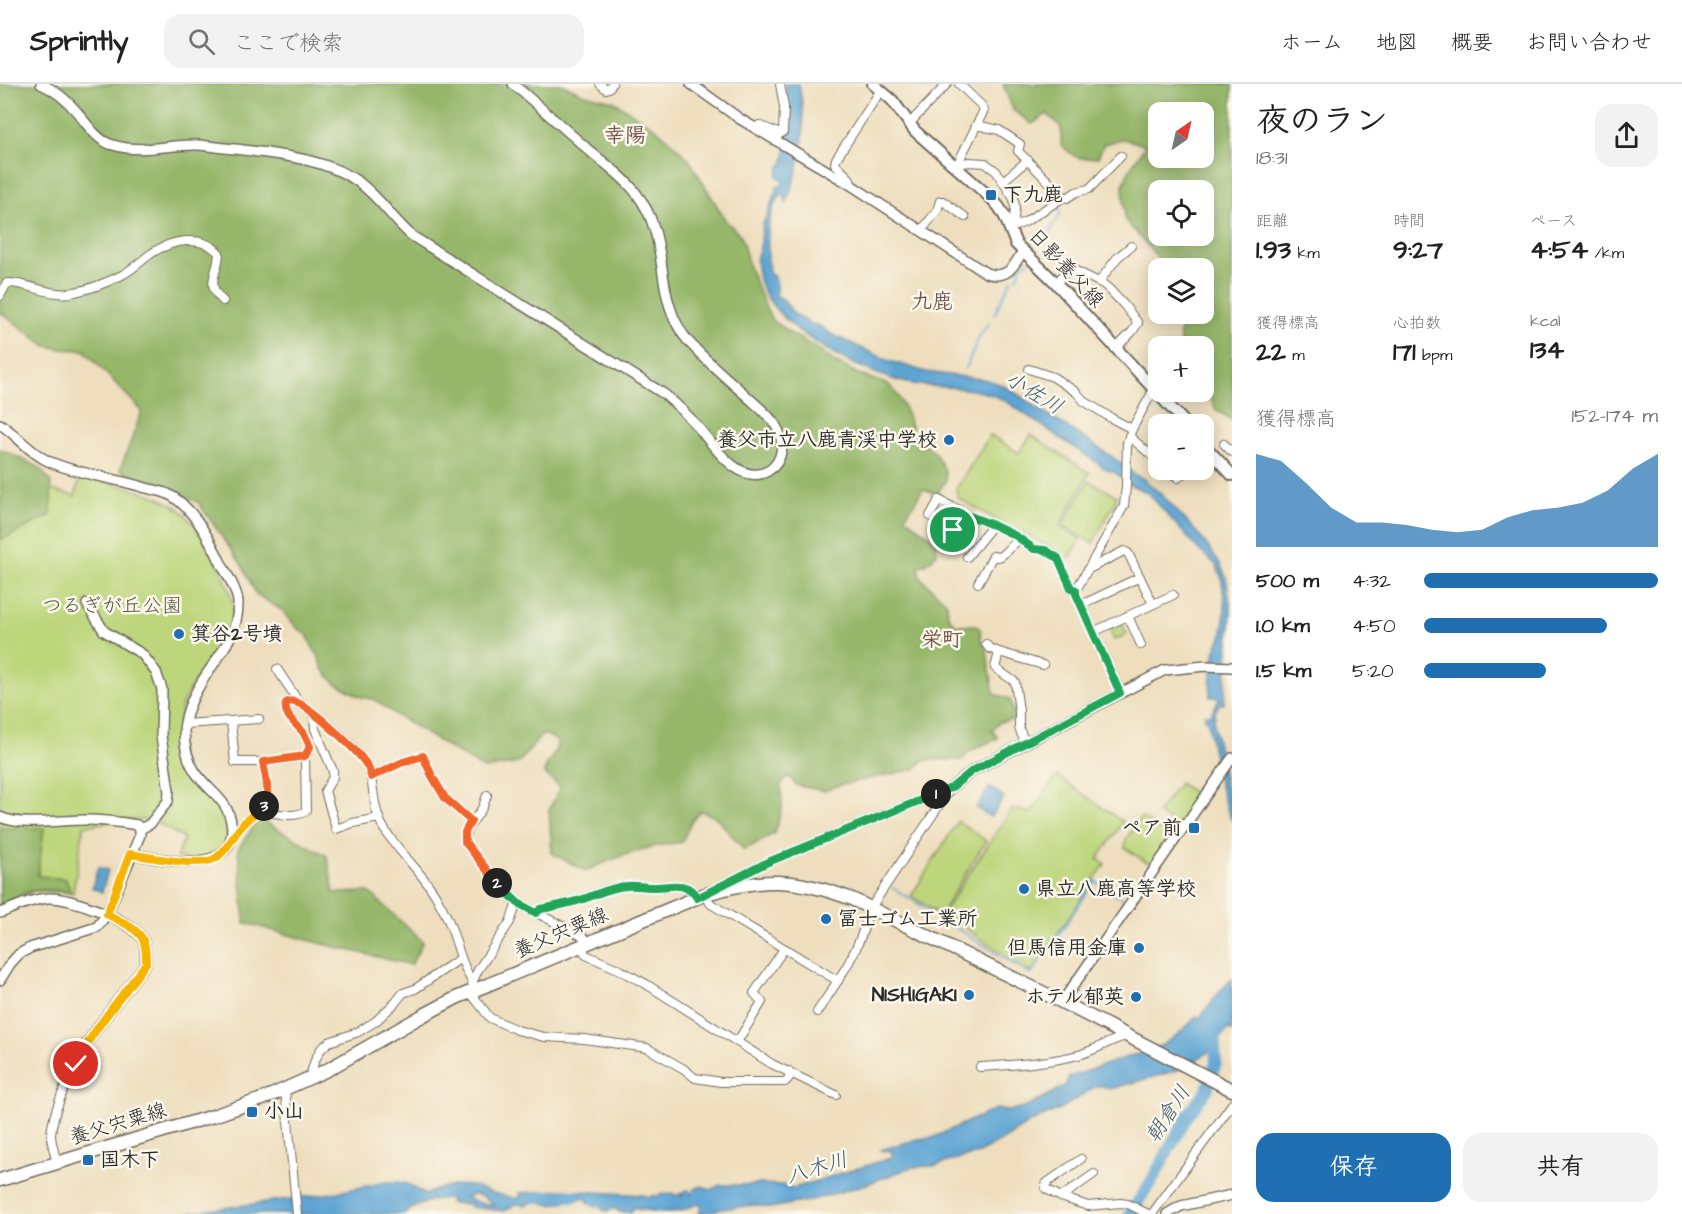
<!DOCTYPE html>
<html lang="ja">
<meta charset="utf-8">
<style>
:root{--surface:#fff;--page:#f2f2f2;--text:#222;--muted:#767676;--line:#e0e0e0;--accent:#1f6fb2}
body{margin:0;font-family:"Architects Daughter","Klee One",sans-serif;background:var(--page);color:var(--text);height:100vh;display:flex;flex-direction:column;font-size:22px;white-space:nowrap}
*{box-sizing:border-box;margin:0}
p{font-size:20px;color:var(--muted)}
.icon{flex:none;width:33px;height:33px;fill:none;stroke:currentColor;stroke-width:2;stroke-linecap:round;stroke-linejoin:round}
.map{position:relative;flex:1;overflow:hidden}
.sheet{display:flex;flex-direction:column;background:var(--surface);width:450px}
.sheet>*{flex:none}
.needle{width:39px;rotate:34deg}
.tools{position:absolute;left:1148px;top:18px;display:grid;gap:12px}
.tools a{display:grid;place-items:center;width:66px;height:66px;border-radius:12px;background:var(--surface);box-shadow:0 3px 15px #0003;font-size:30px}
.pin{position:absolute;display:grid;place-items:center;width:51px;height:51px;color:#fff;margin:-26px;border:3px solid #fff;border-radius:50%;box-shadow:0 2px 6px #0007}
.km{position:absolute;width:30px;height:30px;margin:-15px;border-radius:50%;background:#222;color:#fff;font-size:16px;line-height:30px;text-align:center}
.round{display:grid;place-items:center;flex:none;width:63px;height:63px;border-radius:18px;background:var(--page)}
.overview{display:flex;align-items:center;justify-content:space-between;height:102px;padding:0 24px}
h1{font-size:33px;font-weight:700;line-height:45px}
.figures{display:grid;grid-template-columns:repeat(3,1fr);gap:9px;height:102px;padding:6px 24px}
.figures div{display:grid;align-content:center}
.figures b{font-size:26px;font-weight:700}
.figures small{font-size:16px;font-weight:400}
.figures p{font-size:16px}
.chart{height:168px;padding:12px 24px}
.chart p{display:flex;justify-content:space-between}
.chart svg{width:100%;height:108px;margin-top:6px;fill:var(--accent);opacity:.7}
.cta{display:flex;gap:12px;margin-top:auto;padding:12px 24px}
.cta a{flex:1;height:69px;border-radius:18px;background:var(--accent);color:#fff;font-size:24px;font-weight:700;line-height:69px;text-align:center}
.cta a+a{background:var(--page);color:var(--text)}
ul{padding:0 24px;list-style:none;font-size:20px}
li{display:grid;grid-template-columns:96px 72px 1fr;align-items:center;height:45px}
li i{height:15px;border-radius:8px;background:var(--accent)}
header{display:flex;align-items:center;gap:36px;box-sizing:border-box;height:84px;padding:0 30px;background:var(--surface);border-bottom:2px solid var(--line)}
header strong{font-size:28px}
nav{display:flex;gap:33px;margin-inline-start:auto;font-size:21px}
.search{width:420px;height:54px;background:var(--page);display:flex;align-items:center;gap:15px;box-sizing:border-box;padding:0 21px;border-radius:18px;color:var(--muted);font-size:22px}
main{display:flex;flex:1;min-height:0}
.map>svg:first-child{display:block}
.green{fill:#bdd67b;stroke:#748053;stroke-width:1.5}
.forest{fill:#96b76b;stroke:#60714b;stroke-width:1.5;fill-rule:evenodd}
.water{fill:#5da4d3;stroke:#44687f;stroke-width:1.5;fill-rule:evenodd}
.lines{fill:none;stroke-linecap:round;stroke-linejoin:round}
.stream{stroke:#5da4d3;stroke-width:2}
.river{stroke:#5da4d3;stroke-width:12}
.minor-casing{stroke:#6f6a5e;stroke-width:10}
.tertiary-casing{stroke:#6f6a5e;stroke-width:12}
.secondary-casing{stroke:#6f6a5e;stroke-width:14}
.primary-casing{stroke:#6f6a5e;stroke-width:15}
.minor{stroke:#fff;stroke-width:8}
.tertiary{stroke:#fff;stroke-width:9}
.secondary{stroke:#fff;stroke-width:10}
.primary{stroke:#fff;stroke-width:12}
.split-1-casing{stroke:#fff;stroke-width:12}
.split-2-casing{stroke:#fff;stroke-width:12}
.split-3-casing{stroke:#fff;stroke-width:12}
.split-4-casing{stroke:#fff;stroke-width:12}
.split-1{stroke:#22a559;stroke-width:8}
.split-2{stroke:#22a559;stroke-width:8}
.split-3{stroke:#f0652b;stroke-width:8}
.split-4{stroke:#f5b400;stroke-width:8}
.poi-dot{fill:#1f6fb2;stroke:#fbf7ec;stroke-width:2}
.labels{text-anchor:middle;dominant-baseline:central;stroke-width:5;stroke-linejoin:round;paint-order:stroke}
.poi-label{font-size:20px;font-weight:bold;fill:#2b2b2b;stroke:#fbf7ec;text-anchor:start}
.street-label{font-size:20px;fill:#2b2b2b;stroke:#fbf7ec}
.park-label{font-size:20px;fill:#50563f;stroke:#fbf7ec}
.neighbourhood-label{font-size:21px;font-weight:bold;fill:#73564d;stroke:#fbf7ec}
.water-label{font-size:21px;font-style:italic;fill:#3f5b6e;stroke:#fbf7ec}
</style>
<header>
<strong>Sprintly</strong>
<div class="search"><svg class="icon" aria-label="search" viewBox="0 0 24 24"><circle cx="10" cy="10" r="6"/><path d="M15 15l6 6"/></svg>ここで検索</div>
<nav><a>ホーム</a><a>地図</a><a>概要</a><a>お問い合わせ</a></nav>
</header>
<main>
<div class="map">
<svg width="1232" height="1130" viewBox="0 0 1232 1130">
<rect width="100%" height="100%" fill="#fbf7ec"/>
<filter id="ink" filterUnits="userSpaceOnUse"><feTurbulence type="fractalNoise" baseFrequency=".0167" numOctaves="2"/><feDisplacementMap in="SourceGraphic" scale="12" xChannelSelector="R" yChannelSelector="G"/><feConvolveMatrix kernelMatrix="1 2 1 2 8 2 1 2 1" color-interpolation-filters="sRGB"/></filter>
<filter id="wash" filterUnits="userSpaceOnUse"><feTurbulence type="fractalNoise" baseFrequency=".008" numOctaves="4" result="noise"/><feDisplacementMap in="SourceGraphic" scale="24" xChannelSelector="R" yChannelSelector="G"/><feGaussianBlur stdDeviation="1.35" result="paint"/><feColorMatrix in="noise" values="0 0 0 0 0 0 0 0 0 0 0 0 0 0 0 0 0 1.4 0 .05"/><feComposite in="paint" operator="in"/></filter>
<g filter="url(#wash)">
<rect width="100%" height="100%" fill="#eedebd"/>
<g class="green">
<path d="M990 351 1019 369 1031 351 1090 389 1059 442 1081 455 1069 475 1020 446H1014L958 414 956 405Z"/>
<path d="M80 393C108 398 151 407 175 422 198 437 230 495 233 523 233 531 232 542 228 549 216 575 191 594 182 622 178 634 178 650 178 662 179 670 183 682 187 688 200 708 241 729 224 759 214 778 194 775 176 774L184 755C176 750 168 744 159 740 137 731 107 739 84 742L73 809 34 807 0 823V418L44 404 75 412Z"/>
<path d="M1089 397 1117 412 1115 418 1093 459 1062 442Z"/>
<path d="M1122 539 1127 551 1114 556 1110 545Z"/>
<path d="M1057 692 1123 738 1098 775 1105 780 1031 889 943 829 1011 726H1022L1029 730Z"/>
<path d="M1179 699 1199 712 1179 741 1173 740 1158 729Z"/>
<path d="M1141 733 1170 753 1151 781 1125 764 1126 755Z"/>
<path d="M958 737 986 757 940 831 911 812Z"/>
</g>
<g class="forest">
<path d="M0 0H562L584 10 613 17 657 45 688 74 726 137 741 152 750 186 771 235 790 249 820 266 833 277 858 290 889 301 898 312 906 327 913 349 935 369 945 387 946 396 937 410 923 405 905 433 936 457 937 469 929 478 918 483 920 493 947 519 948 532 956 541H975L980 545 981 555 987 567 993 605 995 610 1010 615 1016 635 1000 638 992 646 998 654 970 667 962 676H923L915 685 840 701 824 707 796 701 789 692 781 700 782 723 775 749 744 766 716 733 700 727 691 738 682 758C645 762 619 772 585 787L552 769 549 726 560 703 544 689C547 676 558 669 557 657L545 650 541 652 518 679 484 685 396 631 375 616 359 612 335 599 323 585 318 571 313 564 307 551 296 543 283 527 256 510 243 483 198 418 120 386 142 327 84 266 61 265 44 261 2 229 0 231Z"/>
<path d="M1003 0H1232V336L1216 326 1203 298V262H1180V244L1177 230H1203V184H1164L1155 170 1125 136 1123 101 1131 83 1146 61 1123 55 1104 60 1098 73C1078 76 1076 75 1061 61V43L1047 30 1032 40 1013 26ZM1158 28H1203V74H1158ZM1158 106H1203V152H1158Z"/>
<path d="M0 365 39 383 51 398V431L1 456Z"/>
<path d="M259 735 327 772 334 809 369 808 423 858 411 881 319 859 245 839 238 765Z"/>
<path d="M0 744H44L38 792 66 795 70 807C36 804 30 804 0 821Z"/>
</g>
<g class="water">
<path d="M785 0H799C808 47 803 76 786 120L785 112 782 111C764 126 767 168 769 189 778 194 778 204 776 212L783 215 793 229 811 240 820 242 831 250 887 276 926 288 988 296 1002 301 1014 308 1114 374 1134 390 1144 395 1166 415 1200 452 1219 478 1226 493 1231 526 1224 620 1220 619 1215 628 1214 641 1225 700 1232 719V737C1217 702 1214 675 1208 638L1205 634V630L1210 632 1219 615 1215 613H1210L1211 589 1217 561 1223 550 1225 522 1221 492 1216 481 1200 467 1148 409 1133 402 1114 388 1109 387 1007 318C978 301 945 305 913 300 866 292 765 242 758 190 757 185 756 176 757 172 758 169 760 166 760 163 762 156 761 148 763 140 764 136 765 136 767 132 771 122 773 112 778 102H781L784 98 780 95 777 91 781 81 783 80C791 53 788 27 785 0Z"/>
<path d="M990 703 1004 713 991 733 976 724Z"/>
<path d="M98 783 108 786 102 808 92 804Z"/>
<path d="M1232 895V947L1228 945 1206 970 1178 986 1110 1005 1100 1001 1093 1004 1062 1024 1031 1038 999 1058 979 1069 934 1082 912 1083 867 1100 808 1117 770 1124 756 1121 721 1125 699 1130 702 1122 699 1120C692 1121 687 1125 681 1127 670 1129 652 1128 642 1125L640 1126 635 1123 631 1128H619L617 1125H612L607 1127 603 1126 600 1122 595 1123 588 1119 587 1115 578 1114 552 1121 536 1117 525 1121 516 1120 505 1127 470 1123 469 1120 450 1119 451 1115C438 1113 429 1117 417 1122 411 1125 410 1124 405 1130H179L333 1109 386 1098H398L408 1100 426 1111C437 1103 460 1100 473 1102 481 1104 488 1108 496 1110 503 1112 509 1111 515 1115L521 1112 519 1109 561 1106 644 1111 650 1113 654 1111 657 1113 661 1109 663 1111 673 1109 677 1112 681 1109 682 1112 685 1106H689L691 1111 694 1105 702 1102 711 1106 720 1101H749L760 1100 782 1101 794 1104 891 1074 893 1068 880 1066 918 1055 934 1053 996 1025 1008 1027 1029 1022 1065 1002 1069 993 1133 971C1158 969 1181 949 1197 932L1200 934 1219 908ZM474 1110 482 1112 495 1121 476 1118 465 1114Z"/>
</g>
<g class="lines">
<g class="stream">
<path d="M1049 153 1053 141 1060 132V123"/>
<path d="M1017 194 1022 181 1029 177"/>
<path d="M994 231 1012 195"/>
<path d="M966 284 979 253 989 239"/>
<path d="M893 804 1031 891 1095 797 1128 819"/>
</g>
<g class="river">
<path d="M536 1113 575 1112"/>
<path d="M1130 1130 1152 1096 1188 1031 1207 1006 1216 979 1214 945"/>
</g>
</g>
</g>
<g filter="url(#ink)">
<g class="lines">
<defs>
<g id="minor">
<path d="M600 0 606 5 609 4 612 0"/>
<path d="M909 40 947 0"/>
<path d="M976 41 999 46 1020 60 1018 67 1064 113 1067 114 1076 108 1089 105 1121 72"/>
<path d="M756 45 759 41 780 50 783 48 784 23 780 0"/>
<path d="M959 80 969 78 985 79 996 87 1014 115 1015 124 1013 143 1009 144"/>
<path d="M956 83 984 26 982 22 959 0"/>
<path d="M1003 97 1028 76"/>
<path d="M851 101 850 95 835 80 836 75 881 6"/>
<path d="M1013 143 1025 138 1064 113"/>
<path d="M921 147 937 127 940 117H943L965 133"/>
<path d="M1099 198 1117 174 1131 162"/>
<path d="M1056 199 1070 184 1103 200 1109 205 1124 221 1138 239 1132 248 1116 264"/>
<path d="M0 212 7 199C31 199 51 214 75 208 91 205 108 198 122 191 133 185 142 176 152 169 172 156 202 150 219 169 218 192 204 199 223 217"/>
<path d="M1029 285 1053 293 1076 308 1084 317 1111 334 1132 345"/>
<path d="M1129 352 1158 377"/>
<path d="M1224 360 1232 368"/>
<path d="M1168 386 1178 394 1186 386"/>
<path d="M953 446 930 432 939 416 970 432 988 439 1016 452 1034 465 1045 466 1058 474 1071 504 1076 506"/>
<path d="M943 458 953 446 970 432"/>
<path d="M967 473 993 441"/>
<path d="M1089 485 1124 467 1128 469 1153 520"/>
<path d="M978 499 993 472 998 473 1001 472 1020 454"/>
<path d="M1081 521 1140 493"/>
<path d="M1128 532 1141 561"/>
<path d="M1093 548 1173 511"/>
<path d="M986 560 989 564 999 568"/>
<path d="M277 585 300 620"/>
<path d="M1121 609 1076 510V506L1124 422 1126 402 1127 359 1132 345 1154 305"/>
<path d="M314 630 315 645 333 687V693L325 707 336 745 353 739 379 734"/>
<path d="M231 638 235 678H263"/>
<path d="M185 640 259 635"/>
<path d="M1025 659 1019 644V627L1015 598 995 584 999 568 1043 581"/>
<path d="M371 693 403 678 423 672 432 692 445 714 471 737"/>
<path d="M487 711C485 716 484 722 481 726 473 739 466 740 465 758L491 792 517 819 584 853 587 859 583 866 586 871 618 885 646 900 772 980 836 1011"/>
<path d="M261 726C271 710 266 696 263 678L305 673"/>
<path d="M232 753 248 734 261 726C275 729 293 735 306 727L305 673 310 663C308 658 306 653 303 648 297 639 283 632 286 619L290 617C307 618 362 667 368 684 375 702 372 723 382 741 397 768 422 787 437 814 441 822 446 830 449 838 458 861 462 885 477 905"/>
<path d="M720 802 768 778 951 704"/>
<path d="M704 811 711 820 838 897"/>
<path d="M536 829 541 825C553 823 565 820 577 817 594 811 609 803 627 802 635 801 642 803 650 803 666 804 688 795 697 814"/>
<path d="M472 899 478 886 510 838 517 819"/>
<path d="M470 908 490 934 517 946 544 953 584 955 647 964 684 985 695 994 721 998H785L789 994V987"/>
<path d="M817 928C838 897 861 865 868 828L950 705"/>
<path d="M737 958 762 918 754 909 784 865"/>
<path d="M980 983C1014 981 1049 979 1082 970 1097 965 1111 956 1126 952"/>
<path d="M313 993 311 989 315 976 321 965 329 958 358 948 376 937 395 919 403 909 415 905 461 874"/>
<path d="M285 1006 297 1130"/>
<path d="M1081 1075 1048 1098 1045 1101 1046 1105 1061 1113 1088 1122 1120 1119 1128 1120 1148 1130"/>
<path d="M57 1079C55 1070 51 1059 51 1051 52 1031 67 996 76 979"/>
<path d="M1061 1113 1094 1090"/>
<path d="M1152 1130 1232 1020"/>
</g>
<g id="tertiary">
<path d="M41 0C55 6 67 16 77 28 86 39 97 57 113 61 143 70 168 60 198 61 210 62 223 64 235 65 274 70 324 74 357 97 378 111 392 135 412 152L664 310C676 320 687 330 697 342 712 359 739 403 768 387 784 377 785 357 776 342 770 332 760 324 751 316 730 297 707 278 688 257 651 212 673 156 636 109 624 93 607 81 592 69 566 46 540 23 513 0"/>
<path d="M691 0 740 35 851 101 986 189C1008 196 1013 183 1023 167"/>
<path d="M0 340C17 351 31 370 50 378 81 391 115 394 146 404 154 406 162 407 168 410 181 416 190 427 198 438 207 451 215 466 222 481 228 492 237 506 238 518 239 546 223 567 208 588 196 606 186 624 184 646 184 660 187 676 196 689 211 710 229 715 232 744 232 751 231 759 226 765 208 787 156 774 131 770"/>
<path d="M951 704 972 687 1165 586 1205 582 1232 583"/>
<path d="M0 733C22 743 60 736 85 736 102 736 120 738 137 741L140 745"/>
<path d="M0 829C16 823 31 815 48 814 69 812 134 837 143 856 146 862 145 872 146 879 123 912 94 943 76 979"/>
<path d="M0 896 10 880 19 870 30 864 97 843 107 830 140 751V745L150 740 168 717 169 707 161 652 162 605 156 588 142 570 104 547 87 520"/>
<path d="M1062 918 1232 674"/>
<path d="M1167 1130 1181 1122 1232 1111"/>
</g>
<g id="secondary">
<path d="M873 0 892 16 915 47 992 115 999 123 1005 133 1016 160 1056 199 1186 340"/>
<path d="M1203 360 1232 391"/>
</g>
<path id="primary" d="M0 1096 213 1032 265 1014 327 986 422 932 456 914 703 811C763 793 793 793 852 815L1062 918 1232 1006"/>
</defs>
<use href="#minor" class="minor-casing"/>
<use href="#tertiary" class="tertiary-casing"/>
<use href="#secondary" class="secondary-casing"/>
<use href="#primary" class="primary-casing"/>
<use href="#minor" class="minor"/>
<use href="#tertiary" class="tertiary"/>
<use href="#secondary" class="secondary"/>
<use href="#primary" class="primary"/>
</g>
</g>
<g class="lines" filter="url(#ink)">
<defs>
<path id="split-1" d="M936 710 951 704 972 687 1120 609 1076 510V506L1071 504 1058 474 1045 466 1034 465 1016 452 993 441 970 432 953 446"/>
<path id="split-2" d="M497 799 518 819 536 829 541 825C553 823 565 820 577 817 594 812 609 803 627 802 635 801 642 803 650 803 667 804 688 795 697 814L768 778 936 710"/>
<path id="split-3" d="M264 722C271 709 265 691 263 678L305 672 310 663C308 658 306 653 303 648 296 639 283 632 286 619 290 617 290 617 295 618 309 621 358 667 366 680 369 683 370 689 371 693L403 678 423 672 432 692 445 714 471 737 465 748V758L497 799"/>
<path id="split-4" d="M76 980C94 943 123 912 146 879 146 873 146 865 144 859 141 845 119 837 107 830L130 770C150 773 197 783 214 775 226 769 232 753 241 743 243 740 246 736 250 733 255 729 260 728 264 722"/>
</defs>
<use href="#split-1" class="split-1-casing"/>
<use href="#split-2" class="split-2-casing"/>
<use href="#split-3" class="split-3-casing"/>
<use href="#split-4" class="split-4-casing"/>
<use href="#split-1" class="split-1"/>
<use href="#split-2" class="split-2"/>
<use href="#split-3" class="split-3"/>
<use href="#split-4" class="split-4"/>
</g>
<g class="poi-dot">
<rect x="985" y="105" width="12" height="12" rx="3"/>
<circle cx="949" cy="356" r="6"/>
<circle cx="179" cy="550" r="6"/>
<rect x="1188" y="738" width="12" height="12" rx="3"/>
<circle cx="1024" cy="805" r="6"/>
<circle cx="826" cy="835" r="6"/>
<circle cx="1139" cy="864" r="6"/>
<circle cx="969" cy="911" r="6"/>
<circle cx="1136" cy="913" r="6"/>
<rect x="246" y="1022" width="12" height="12" rx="3"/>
<rect x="82" y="1070" width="12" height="12" rx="3"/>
</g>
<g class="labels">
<g class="poi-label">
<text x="1003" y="111">下九鹿</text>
<text x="937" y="356" text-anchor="end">養父市立八鹿青渓中学校</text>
<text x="191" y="550">箕谷2号墳</text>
<text x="1182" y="744" text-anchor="end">ペア前</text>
<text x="1036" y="805">県立八鹿高等学校</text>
<text x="838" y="835">冨士ゴム工業所</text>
<text x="1127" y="864" text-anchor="end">但馬信用金庫</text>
<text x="957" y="911" text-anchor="end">NISHIGAKI</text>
<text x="1124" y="913" text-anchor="end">ホテル郁英</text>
<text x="264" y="1028">小山</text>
<text x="100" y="1076">国木下</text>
</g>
<g class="street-label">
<text transform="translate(1066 184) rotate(47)">日影養父線</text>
<text transform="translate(561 849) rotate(-23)">養父宍粟線</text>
<text transform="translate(118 1040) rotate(-17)">養父宍粟線</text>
</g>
<g class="park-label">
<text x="112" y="522">つるぎが丘公園</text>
</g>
<g class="neighbourhood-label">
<text x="625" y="51">幸陽</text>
<text x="932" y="217">九鹿</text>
<text x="942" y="555">栄町</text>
</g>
<g class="water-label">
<text transform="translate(1034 309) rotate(31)">小佐川</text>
<text transform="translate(1168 1030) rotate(-57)">朝倉川</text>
<text transform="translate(817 1084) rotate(-17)">八木川</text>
</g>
</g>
</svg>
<div class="tools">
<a><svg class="needle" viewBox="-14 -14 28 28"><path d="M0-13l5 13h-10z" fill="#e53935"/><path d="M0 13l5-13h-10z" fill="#767676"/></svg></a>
<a><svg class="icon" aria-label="locate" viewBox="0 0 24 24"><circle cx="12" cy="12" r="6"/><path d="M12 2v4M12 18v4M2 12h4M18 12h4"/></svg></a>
<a><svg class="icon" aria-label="layers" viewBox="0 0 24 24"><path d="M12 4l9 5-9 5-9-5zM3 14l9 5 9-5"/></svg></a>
<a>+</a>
<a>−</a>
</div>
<div class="pin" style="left:953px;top:446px;background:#1e9e55"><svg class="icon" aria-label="arrive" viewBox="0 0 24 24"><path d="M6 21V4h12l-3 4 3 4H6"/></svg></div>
<div class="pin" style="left:76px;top:980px;background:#d93025"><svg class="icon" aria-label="check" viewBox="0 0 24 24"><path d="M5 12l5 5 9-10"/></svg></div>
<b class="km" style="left:936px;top:710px">1</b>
<b class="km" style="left:497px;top:799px">2</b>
<b class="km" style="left:264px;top:722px">3</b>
</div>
<section class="sheet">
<div class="overview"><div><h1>夜のラン</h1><p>18:31</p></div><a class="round"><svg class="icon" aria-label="share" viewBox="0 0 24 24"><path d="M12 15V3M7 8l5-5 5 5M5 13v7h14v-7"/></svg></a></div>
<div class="figures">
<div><p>距離</p><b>1.93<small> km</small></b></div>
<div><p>時間</p><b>9:27</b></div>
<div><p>ペース</p><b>4:54<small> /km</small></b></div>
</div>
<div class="figures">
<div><p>獲得標高</p><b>22<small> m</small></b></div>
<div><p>心拍数</p><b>171<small> bpm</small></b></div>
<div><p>kcal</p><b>134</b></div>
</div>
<div class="chart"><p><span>獲得標高</span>152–174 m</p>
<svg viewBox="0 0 160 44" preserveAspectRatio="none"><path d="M0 44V6L10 9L20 18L30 28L40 34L50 34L60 35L70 37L80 38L90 37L100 32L110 29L120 28L130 26L140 21L150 12L160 6V44z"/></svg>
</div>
<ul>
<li><b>500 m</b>4:32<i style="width:100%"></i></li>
<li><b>1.0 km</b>4:50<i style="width:78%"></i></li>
<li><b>1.5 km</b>5:20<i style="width:52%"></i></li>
</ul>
<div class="cta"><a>保存</a><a>共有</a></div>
</section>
</main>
